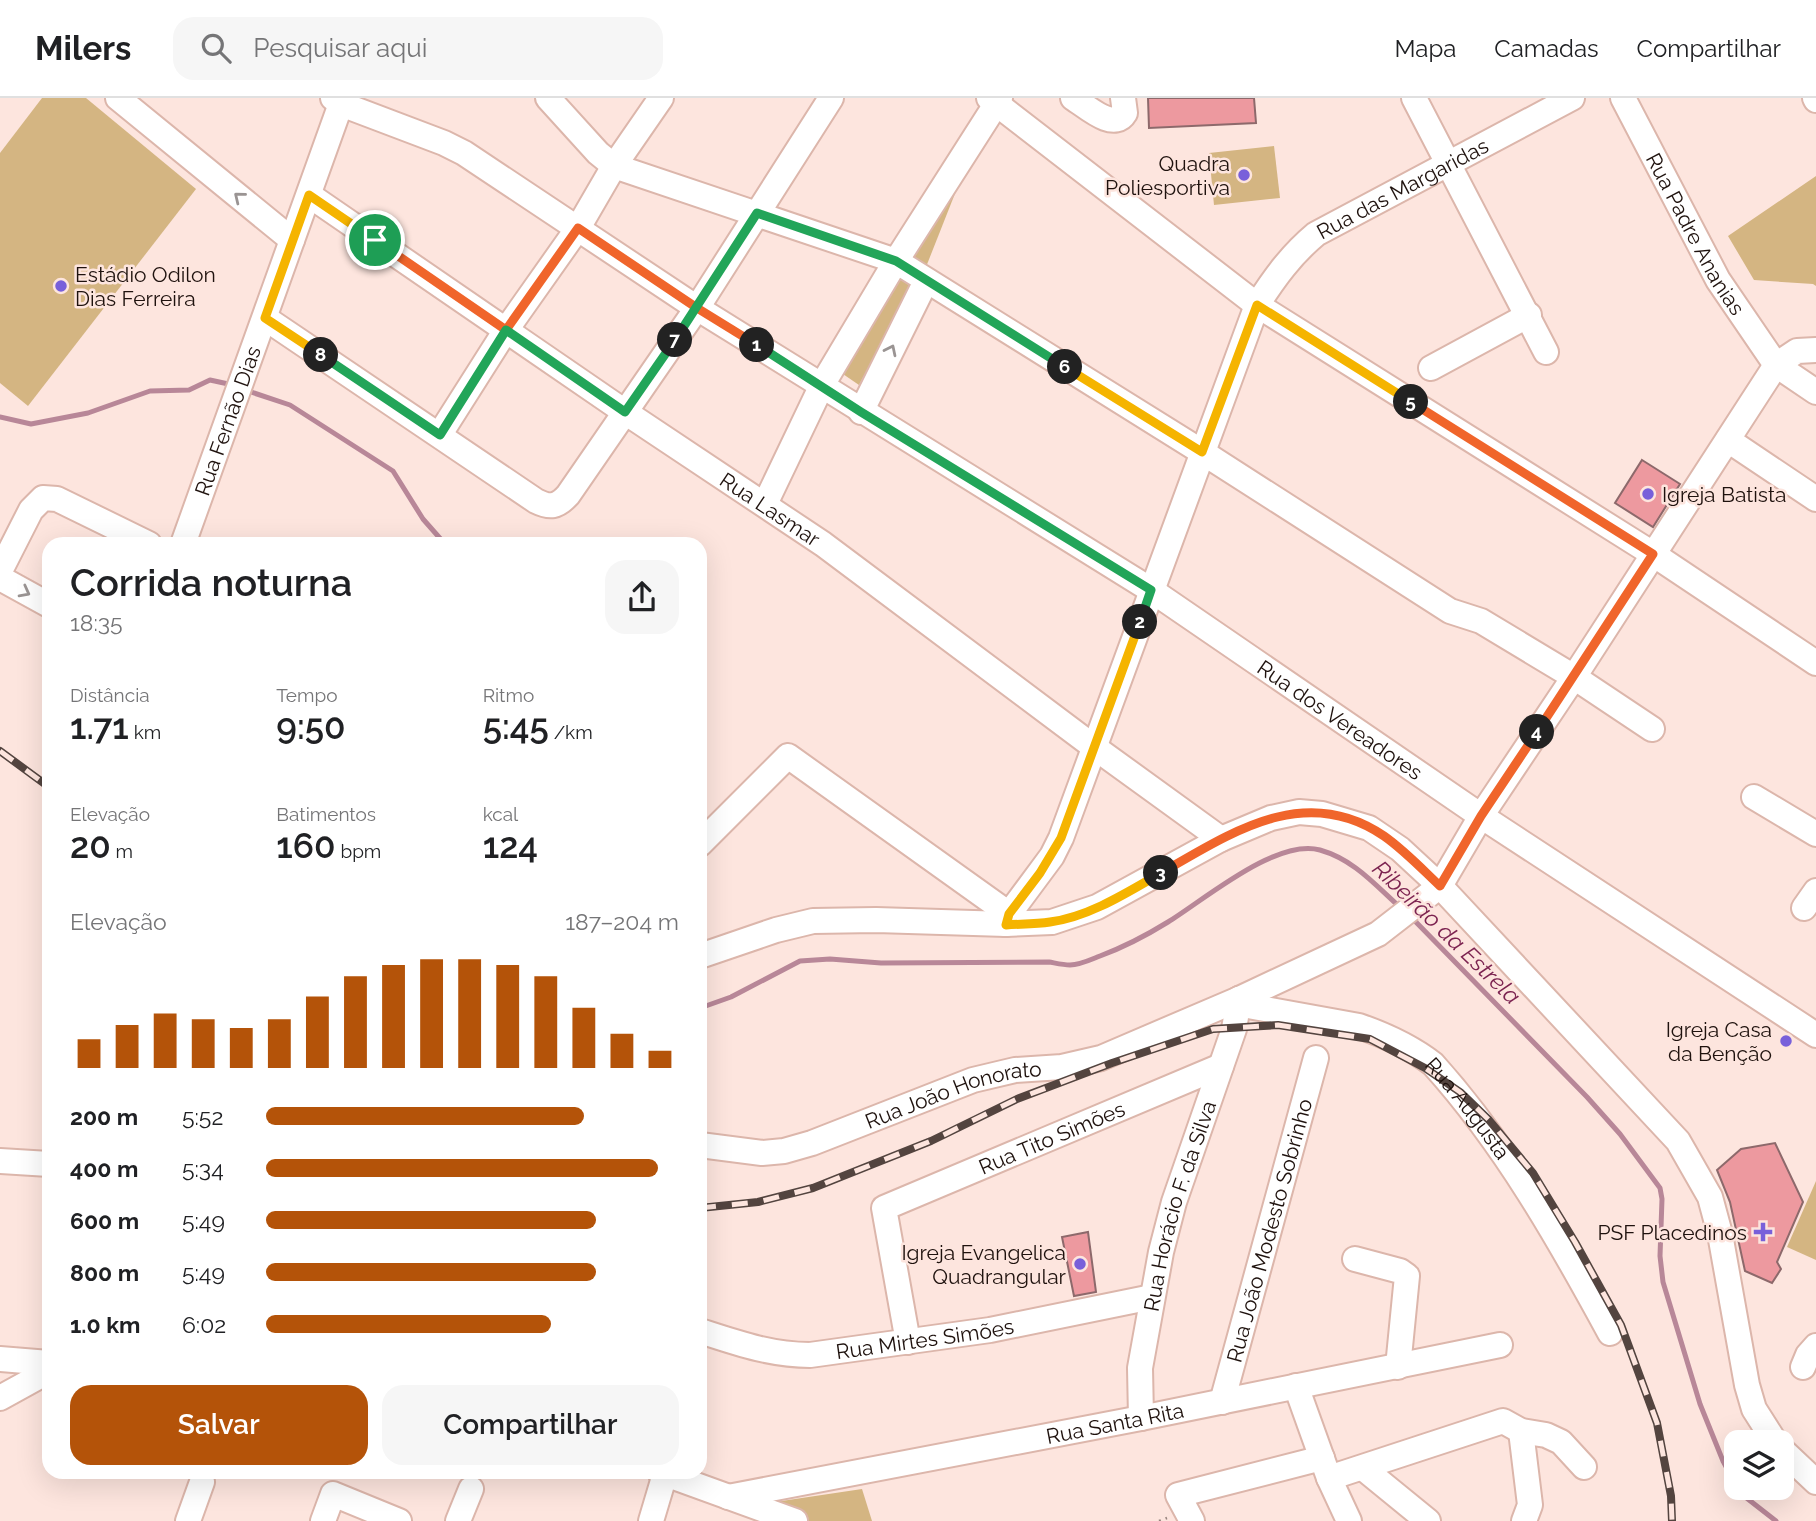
<!DOCTYPE html>
<html lang="pt">
<meta charset="utf-8">
<style>
:root{--surface:#fff;--page:#f6f6f6;--text:#202124;--muted:#757577;--line:#e0e0e0;--accent:#b45309}
body{margin:0;font-family:Raleway,sans-serif;background:var(--page);color:var(--text);height:100vh;display:flex;flex-direction:column;font-size:26px;white-space:nowrap}
*{box-sizing:border-box;margin:0}
p{font-size:23px;color:var(--muted)}
.icon{flex:none;width:38px;height:38px;fill:none;stroke:currentColor;stroke-width:2;stroke-linecap:round;stroke-linejoin:round}
.map{position:relative;flex:1;overflow:hidden}
.sheet{position:absolute;left:42px;top:439px;width:665px;height:942px;display:flex;flex-direction:column;background:var(--surface);border-radius:21px;box-shadow:0 7px 28px #0002}
.sheet>*{flex:none}
.controls{position:absolute;left:1724px;top:1332px;display:grid;gap:14px}
.controls a{display:grid;place-items:center;width:70px;height:70px;border-radius:14px;background:var(--surface);box-shadow:0 7px 28px #0002;font-size:35px}
.pin{position:absolute;display:grid;place-items:center;width:60px;height:60px;color:#fff;margin:-30px;border:4px solid #fff;border-radius:50%;box-shadow:0 2px 7px #0007}
.km{position:absolute;width:35px;height:35px;margin:-18px;border-radius:50%;background:#222;color:#fff;font-size:19px;line-height:35px;text-align:center}
.round{display:grid;place-items:center;flex:none;width:74px;height:74px;border-radius:21px;background:var(--page)}
.headline{display:flex;align-items:center;justify-content:space-between;height:119px;padding:0 28px}
h1{font-size:38px;font-weight:600;line-height:52px}
.metrics{display:grid;grid-template-columns:repeat(3,1fr);gap:10px;height:119px;padding:7px 28px}
.metrics div{display:grid;align-content:center}
.metrics b{font-size:35px;font-weight:600}
.metrics small{font-size:19px;font-weight:400}
.metrics p{font-size:19px}
.chart{height:196px;padding:14px 28px}
.chart p{display:flex;justify-content:space-between}
.chart svg{width:100%;height:126px;margin-top:7px;stroke:var(--accent);stroke-width:6}
.cta{display:flex;gap:14px;margin-top:auto;padding:14px 28px}
.cta a{flex:1;height:80px;border-radius:21px;background:var(--accent);color:#fff;font-size:28px;font-weight:600;line-height:80px;text-align:center}
.cta a+a{background:var(--page);color:var(--text)}
ul{padding:0 28px;list-style:none;font-size:23px}
li{display:grid;grid-template-columns:112px 84px 1fr;align-items:center;height:52px}
li i{height:18px;border-radius:9px;background:var(--accent)}
header{display:flex;align-items:center;gap:42px;box-sizing:border-box;height:98px;padding:0 35px;background:var(--surface);border-bottom:2px solid var(--line)}
header strong{font-size:33px}
nav{display:flex;gap:38px;margin-inline-start:auto;font-size:24px}
.search{width:490px;height:63px;background:var(--page);display:flex;align-items:center;gap:18px;box-sizing:border-box;padding:0 24px;border-radius:21px;color:var(--muted);font-size:26px}
.map>svg:first-child{display:block}
.green{fill:#d4b582}
.lines{fill:none;stroke-linecap:round;stroke-linejoin:round}
.stream{stroke:#b88798;stroke-width:5}
.building{fill:#ed999f;stroke:#8d696b;stroke-width:2}
.minor-casing{stroke:#dcb6ab;stroke-width:28}
.path{stroke:#97847e;stroke-width:2.5;stroke-dasharray:2 5;stroke-linecap:butt}
.minor{stroke:#fff;stroke-width:24}
.rail-casing{stroke:#53443f;stroke-width:8}
.rail{stroke:#fde5de;stroke-width:5;stroke-dasharray:16;stroke-linecap:butt}
.oneway{stroke:#9a9493}
.split-1-casing{stroke:#fff;stroke-width:14}
.split-2-casing{stroke:#fff;stroke-width:14}
.split-3-casing{stroke:#fff;stroke-width:14}
.split-4-casing{stroke:#fff;stroke-width:14}
.split-5-casing{stroke:#fff;stroke-width:14}
.split-6-casing{stroke:#fff;stroke-width:14}
.split-7-casing{stroke:#fff;stroke-width:14}
.split-8-casing{stroke:#fff;stroke-width:14}
.split-9-casing{stroke:#fff;stroke-width:14}
.split-1{stroke:#f0652b;stroke-width:9}
.split-2{stroke:#22a559;stroke-width:9}
.split-3{stroke:#f5b400;stroke-width:9}
.split-4{stroke:#f0652b;stroke-width:9}
.split-5{stroke:#f0652b;stroke-width:9}
.split-6{stroke:#f5b400;stroke-width:9}
.split-7{stroke:#22a559;stroke-width:9}
.split-8{stroke:#22a559;stroke-width:9}
.split-9{stroke:#f5b400;stroke-width:9}
.poi-dot{fill:#7860da;stroke:#fde5de;stroke-width:2.5}
.labels{text-anchor:middle;dominant-baseline:central;stroke-width:5;stroke-linejoin:round;paint-order:stroke}
.poi-label{font-size:21px;fill:#1f120e;stroke:#fde5de;text-anchor:end}
.street-label{font-size:21px;fill:#1f120e;stroke:#fde5de}
.water-label{font-size:23px;font-style:italic;fill:#7c2350;stroke:#fde5de}
</style>
<header>
<strong>Milers</strong>
<div class="search"><svg class="icon" aria-label="search" viewBox="0 0 24 24"><circle cx="10" cy="10" r="6"/><path d="M15 15l6 6"/></svg>Pesquisar aqui</div>
<nav><a>Mapa</a><a>Camadas</a><a>Compartilhar</a></nav>
</header>
<div class="map">
<svg width="1816" height="1423" viewBox="0 0 1816 1423">
<rect width="100%" height="100%" fill="#fde5de"/>
<g class="green">
<path d="M42 0H86L196 91 28 308 0 285V55Z"/>
<path d="M1274 48 1280 100 1214 107 1209 55Z"/>
<path d="M1816 78V188L1813 186 1754 182 1728 138Z"/>
<path d="M956 81V93L926 169 905 156Z"/>
<path d="M897 174 913 185 859 287 840 274Z"/>
<path d="M1816 1083V1162L1787 1149Z"/>
<path d="M862 1391 872 1423H808L778 1413 775 1404Z"/>
</g>
<g class="lines">
<g class="stream">
<path d="M245 292 290 307 393 373 423 421 445 446"/>
<path d="M0 319 31 326 88 315 150 293 189 292 210 282 233 287"/>
<path d="M1412 820 1587 999 1620 1036 1660 1090 1662 1101 1660 1158 1663 1184 1700 1306 1723 1363 1736 1387"/>
<path d="M700 910 731 899 800 863 830 861 881 865 1049 864C1055 865 1063 867 1070 867 1080 867 1090 862 1100 858 1124 849 1147 837 1168 824 1204 802 1276 740 1320 752 1355 762 1376 788 1402 811"/>
<path d="M1738 1390 1744 1398 1776 1423"/>
</g>
</g>
<g class="building">
<path d="M1148 0H1254L1256 25 1149 30Z"/>
<path d="M1642 362 1680 386 1653 429 1615 405Z"/>
<path d="M1775 1045 1803 1104 1777 1164 1781 1171 1772 1185 1745 1173 1730 1104 1717 1072 1741 1051Z"/>
<path d="M1088 1134 1096 1194 1074 1198 1062 1139Z"/>
</g>
<g class="lines">
<defs>
<g id="minor">
<path d="M118 0 292 142"/>
<path id="s1" d="M333 0 341 6 444 45 464 55 697 210 1151 492 1481 718 1816 937"/>
<path d="M548 0 598 55 614 68 896 163 1202 354 1450 513 1481 523 1574 579 1652 631"/>
<path d="M989 0 1257 207 1653 456 1816 565"/>
<path d="M1073 0C1086 8 1114 34 1125 15L1123 0"/>
<path d="M1414 0 1546 254"/>
<path id="s2" d="M1623 0 1718 182 1776 267 1816 294"/>
<path d="M1815 0 1816 2"/>
<path id="s3" d="M309 97 625 314 823 446 1094 649 1221 741"/>
<path d="M265 220 536 403C550 410 557 409 568 397L697 210 831 0"/>
<path d="M1431 270 1529 217"/>
<path d="M861 314 926 183"/>
<path d="M440 336 506 232 578 130 614 68 661 0"/>
<path d="M1728 342 1816 401"/>
<path d="M765 406 822 287 896 163 1000 0"/>
<path id="s4" d="M183 446 343 0"/>
<path d="M0 473 31 412 43 400 57 401 149 446"/>
<path d="M0 480 49 507"/>
<path d="M1754 699 1816 736"/>
<path d="M700 746 788 658 1009 816"/>
<path d="M1804 810 1816 793"/>
<path id="s5" d="M1006 826 1009 816 1052 758 1061 740 1257 207C1275 179 1291 157 1316 136L1572 0"/>
<path d="M700 858 776 832 813 823 876 822 1006 826 1052 824 1097 809 1221 741 1271 720 1299 714 1322 716 1369 730 1400 751 1440 788 1678 1043 1710 1099 1720 1136 1747 1287 1754 1311 1775 1344"/>
<path id="s6" d="M1239 901 1248 908 1359 928C1385 937 1411 949 1433 966 1505 1046 1559 1141 1610 1235"/>
<path id="s7" d="M700 1047 762 1055 784 1053 812 1045 973 982 1015 972 1062 969 1101 960 1239 901 1378 836 1440 788 1481 718 1574 579 1776 267 1797 253 1816 252"/>
<path d="M0 1063 49 1066"/>
<path d="M1355 1161 1400 1173 1407 1178 1398 1269"/>
<path id="s8" d="M700 1233C737 1245 771 1257 810 1257L990 1232 1152 1199"/>
<path id="s9" d="M908 1244 884 1110 1221 968"/>
<path d="M0 1261 49 1265"/>
<path d="M1803 1269 1808 1257 1816 1248"/>
<path d="M1296 1288 1329 1380 1349 1423"/>
<path d="M0 1300 49 1273"/>
<path id="s10" d="M1222 1304 1316 960"/>
<path id="s11" d="M1141 1320 1140 1270 1161 1154 1174 1104 1234 931 1239 901"/>
<path d="M1521 1333 1530 1407 1524 1423"/>
<path d="M1782 1352 1816 1384"/>
<path d="M1363 1370 1428 1423"/>
<path d="M660 1374 795 1423"/>
<path d="M1329 1380 1503 1323 1521 1333 1546 1337 1561 1344 1584 1369"/>
<path id="s12" d="M728 1399 1141 1320 1500 1247"/>
<path d="M188 1423 202 1384"/>
<path d="M323 1423 333 1396 399 1423"/>
<path d="M458 1423 471 1391"/>
<path d="M651 1423 665 1376"/>
<path d="M1192 1423 1178 1397 1322 1360"/>
</g>
</defs>
<use href="#minor" class="minor-casing"/>
<path class="path" d="M1159 1423 1167 1420"/>
<use href="#minor" class="minor"/>
<defs>
<g id="rail">
<path d="M0 653 49 689"/>
<path d="M700 1110 758 1104 813 1090 931 1043 1017 1001 1112 965 1213 931 1278 927 1370 941 1425 970 1460 994 1489 1022 1533 1075 1575 1144 1621 1227 1657 1325 1671 1398 1672 1423"/>
</g>
</defs>
<use href="#rail" class="rail-casing"/>
<use href="#rail" class="rail"/>
</g>
<defs><path id="oneway-chevron" d="M-2-3.5L2.5 0L-2 3.5" fill="none" stroke-width="1.6" stroke-linecap="round" stroke-linejoin="round" transform="scale(1.75)"/></defs>
<g class="oneway">
<use href="#oneway-chevron" transform="translate(239 99) rotate(-141)"/>
<use href="#oneway-chevron" transform="translate(891 252) rotate(-64)"/>
<use href="#oneway-chevron" transform="translate(25 494) rotate(28)"/>
</g>
<g class="lines">
<defs>
<path id="split-1" d="M375 142 506 232 578 130 697 210 757 247"/>
<path id="split-2" d="M757 247 861 314 1151 492 1140 524"/>
<path id="split-3" d="M1140 524 1061 740 1040 775 1009 816 1006 827C1021 826 1036 826 1050 824 1089 819 1128 794 1161 775"/>
<path id="split-4" d="M1161 775C1231 735 1305 684 1384 738 1404 752 1422 771 1440 788L1481 718 1537 634"/>
<path id="split-5" d="M1411 304 1653 456 1537 634"/>
<path id="split-6" d="M1065 269 1202 354 1257 207 1411 304"/>
<path id="split-7" d="M675 242 757 115 896 163 1065 269"/>
<path id="split-8" d="M321 257 440 337 506 232 625 314 675 242"/>
<path id="split-9" d="M321 257 265 220 309 97 375 142"/>
</defs>
<use href="#split-1" class="split-1-casing"/>
<use href="#split-2" class="split-2-casing"/>
<use href="#split-3" class="split-3-casing"/>
<use href="#split-4" class="split-4-casing"/>
<use href="#split-5" class="split-5-casing"/>
<use href="#split-6" class="split-6-casing"/>
<use href="#split-7" class="split-7-casing"/>
<use href="#split-8" class="split-8-casing"/>
<use href="#split-9" class="split-9-casing"/>
<use href="#split-1" class="split-1"/>
<use href="#split-2" class="split-2"/>
<use href="#split-3" class="split-3"/>
<use href="#split-4" class="split-4"/>
<use href="#split-5" class="split-5"/>
<use href="#split-6" class="split-6"/>
<use href="#split-7" class="split-7"/>
<use href="#split-8" class="split-8"/>
<use href="#split-9" class="split-9"/>
</g>
<g class="poi-dot">
<circle cx="1244" cy="77" r="7"/>
<circle cx="61" cy="188" r="7"/>
<circle cx="1648" cy="396" r="7"/>
<circle cx="1786" cy="943" r="7"/>
<path d="M1759.5 1123.5h7v7h7v7h-7v7h-7v-7h-7v-7h7z"/>
<circle cx="1080" cy="1166" r="7"/>
</g>
<g class="labels">
<g class="poi-label">
<text x="1230" y="65">Quadra<tspan x="1230" dy="24">Poliesportiva</tspan></text>
<text x="75" y="176" text-anchor="start">Estádio Odilon<tspan x="75" dy="24">Dias Ferreira</tspan></text>
<text x="1662" y="396" text-anchor="start">Igreja Batista</text>
<text x="1772" y="931">Igreja Casa<tspan x="1772" dy="24">da Benção</tspan></text>
<text x="1747" y="1134">PSF Placedinos</text>
<text x="1066" y="1154">Igreja Evangelica<tspan x="1066" dy="24">Quadrangular</tspan></text>
</g>
<g class="street-label">
<text stroke="none"><textPath href="#s5" startOffset="861">Rua das Margaridas</textPath></text>
<text stroke="none"><textPath href="#s2" startOffset="154">Rua Padre Ananias</textPath></text>
<text stroke="none"><textPath href="#s4" startOffset="131">Rua Fernão Dias</textPath></text>
<text stroke="none"><textPath href="#s3" startOffset="558">Rua Lasmar</textPath></text>
<text stroke="none"><textPath href="#s1" startOffset="1186">Rua dos Vereadores</textPath></text>
<text stroke="none"><textPath href="#s7" startOffset="264">Rua João Honorato</textPath></text>
<text stroke="none"><textPath href="#s6" startOffset="264">Rua Augusta</textPath></text>
<text stroke="none"><textPath href="#s9" startOffset="318">Rua Tito Simões</textPath></text>
<text stroke="none"><textPath href="#s11" startOffset="217">Rua Horácio F. da Silva</textPath></text>
<text stroke="none"><textPath href="#s10" startOffset="178">Rua João Modesto Sobrinho</textPath></text>
<text stroke="none"><textPath href="#s8" startOffset="229">Rua Mirtes Simões</textPath></text>
<text stroke="none"><textPath href="#s12" startOffset="394">Rua Santa Rita</textPath></text>
</g>
<g class="water-label">
<text transform="translate(1447 834) rotate(44)">Ribeirão da Estrela</text>
</g>
</g>
</svg>
<div class="controls">
<a><svg class="icon" aria-label="layers" viewBox="0 0 24 24"><path d="M12 4l9 5-9 5-9-5zM3 14l9 5 9-5"/></svg></a>
</div>
<div class="pin" style="left:375px;top:142px;background:#1e9e55"><svg class="icon" aria-label="arrive" viewBox="0 0 24 24"><path d="M6 21V4h12l-3 4 3 4H6"/></svg></div>
<b class="km" style="left:757px;top:247px">1</b>
<b class="km" style="left:1140px;top:524px">2</b>
<b class="km" style="left:1161px;top:775px">3</b>
<b class="km" style="left:1537px;top:634px">4</b>
<b class="km" style="left:1411px;top:304px">5</b>
<b class="km" style="left:1065px;top:269px">6</b>
<b class="km" style="left:675px;top:242px">7</b>
<b class="km" style="left:321px;top:257px">8</b>
<section class="sheet">
<div class="headline"><div><h1>Corrida noturna</h1><p>18:35</p></div><a class="round"><svg class="icon" aria-label="share" viewBox="0 0 24 24"><path d="M12 15V3M7 8l5-5 5 5M5 13v7h14v-7"/></svg></a></div>
<div class="metrics">
<div><p>Distância</p><b>1.71<small> km</small></b></div>
<div><p>Tempo</p><b>9:50</b></div>
<div><p>Ritmo</p><b>5:45<small> /km</small></b></div>
</div>
<div class="metrics">
<div><p>Elevação</p><b>20<small> m</small></b></div>
<div><p>Batimentos</p><b>160<small> bpm</small></b></div>
<div><p>kcal</p><b>124</b></div>
</div>
<div class="chart"><p><span>Elevação</span>187–204 m</p>
<svg viewBox="0 0 160 44" preserveAspectRatio="none"><path d="M5 44V34M15 44V29M25 44V25M35 44V27M45 44V30M55 44V27M65 44V19M75 44V12M85 44V8M95 44V6M105 44V6M115 44V8M125 44V12M135 44V23M145 44V32M155 44V38"/></svg>
</div>
<ul>
<li><b>200 m</b>5:52<i style="width:77%"></i></li>
<li><b>400 m</b>5:34<i style="width:95%"></i></li>
<li><b>600 m</b>5:49<i style="width:80%"></i></li>
<li><b>800 m</b>5:49<i style="width:80%"></i></li>
<li><b>1.0 km</b>6:02<i style="width:69%"></i></li>
</ul>
<div class="cta"><a>Salvar</a><a>Compartilhar</a></div>
</section>
</div>
